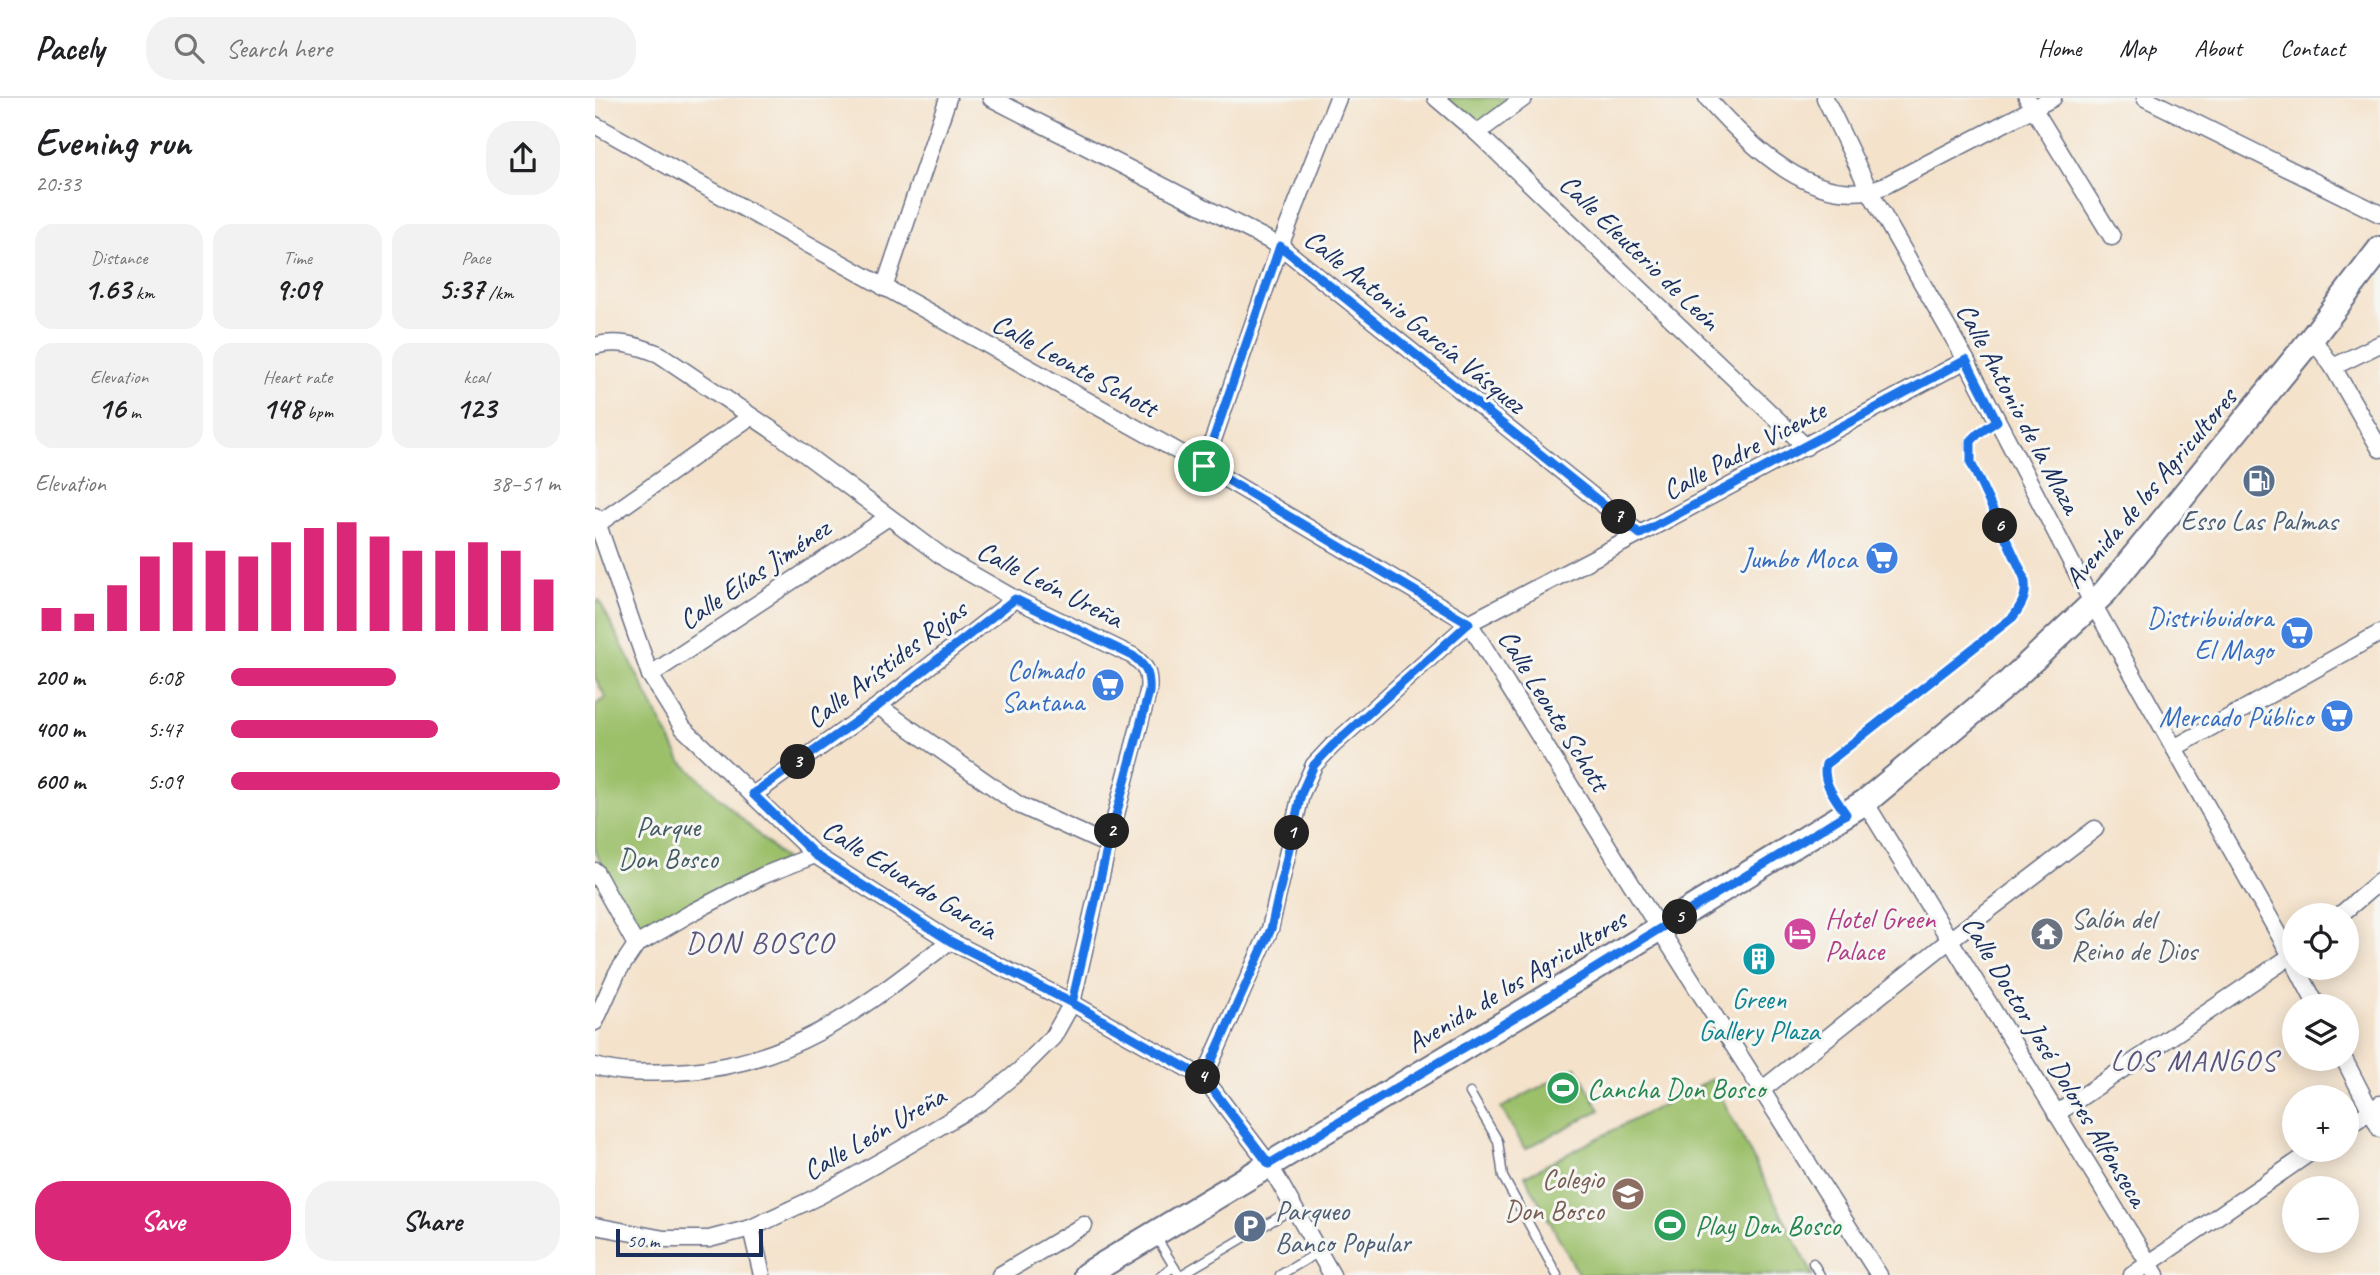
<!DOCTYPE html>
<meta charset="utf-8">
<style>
:root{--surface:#fff;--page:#f2f2f2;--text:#202124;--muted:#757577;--line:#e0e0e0;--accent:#db2777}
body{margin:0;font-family:Caveat,sans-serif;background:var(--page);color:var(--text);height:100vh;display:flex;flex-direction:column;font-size:26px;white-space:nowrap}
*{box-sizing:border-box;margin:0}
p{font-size:23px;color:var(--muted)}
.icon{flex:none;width:38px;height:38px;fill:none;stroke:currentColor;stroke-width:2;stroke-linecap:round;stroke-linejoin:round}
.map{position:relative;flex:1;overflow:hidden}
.panel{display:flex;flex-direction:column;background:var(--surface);width:595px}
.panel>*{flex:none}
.controls{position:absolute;left:1687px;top:805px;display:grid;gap:14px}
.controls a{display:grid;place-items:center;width:77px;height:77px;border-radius:50%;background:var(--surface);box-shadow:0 4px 18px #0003;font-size:35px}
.scale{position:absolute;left:21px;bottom:18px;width:147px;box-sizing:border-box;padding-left:7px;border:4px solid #1b2f5e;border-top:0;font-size:19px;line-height:24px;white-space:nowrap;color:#1b2f5e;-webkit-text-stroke:5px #f6f6f2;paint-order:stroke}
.pin{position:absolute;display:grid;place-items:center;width:60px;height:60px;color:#fff;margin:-30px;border:4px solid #fff;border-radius:50%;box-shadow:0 2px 7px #0007}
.km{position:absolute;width:35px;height:35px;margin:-18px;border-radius:50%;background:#222;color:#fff;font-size:19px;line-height:35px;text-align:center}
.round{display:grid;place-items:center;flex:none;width:74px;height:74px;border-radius:28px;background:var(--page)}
.summary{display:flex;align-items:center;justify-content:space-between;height:119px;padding:0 35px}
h1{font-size:38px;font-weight:700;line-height:52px}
.stats{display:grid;grid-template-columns:repeat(3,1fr);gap:10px;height:119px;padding:7px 35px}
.stats div{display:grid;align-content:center;border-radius:18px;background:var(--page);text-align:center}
.stats b{font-size:30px;font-weight:700}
.stats small{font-size:19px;font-weight:400}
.stats p{font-size:19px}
.chart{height:196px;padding:14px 35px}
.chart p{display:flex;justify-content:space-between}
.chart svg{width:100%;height:126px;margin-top:7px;stroke:var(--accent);stroke-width:6}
.primary-button{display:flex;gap:14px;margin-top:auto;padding:14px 35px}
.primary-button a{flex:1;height:80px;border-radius:28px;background:var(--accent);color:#fff;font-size:28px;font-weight:700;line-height:80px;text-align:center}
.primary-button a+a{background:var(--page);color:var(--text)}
ul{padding:0 35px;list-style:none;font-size:23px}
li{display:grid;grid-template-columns:112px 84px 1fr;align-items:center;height:52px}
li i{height:18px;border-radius:9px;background:var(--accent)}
header{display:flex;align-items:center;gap:42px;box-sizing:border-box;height:98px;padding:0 35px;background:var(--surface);border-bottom:2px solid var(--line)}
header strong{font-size:33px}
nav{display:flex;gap:38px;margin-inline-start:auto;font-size:24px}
.search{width:490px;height:63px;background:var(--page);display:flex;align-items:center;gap:18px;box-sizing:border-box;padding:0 24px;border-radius:28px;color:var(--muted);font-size:26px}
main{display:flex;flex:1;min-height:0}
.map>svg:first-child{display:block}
.green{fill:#9cc06a;stroke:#5c7864;stroke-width:2}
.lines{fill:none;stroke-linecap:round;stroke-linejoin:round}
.lane-casing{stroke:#676e84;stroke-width:11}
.street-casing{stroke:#676e84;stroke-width:19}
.primary-casing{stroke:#676e84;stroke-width:28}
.lane{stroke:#fff;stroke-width:8}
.street{stroke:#fff;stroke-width:16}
.primary{stroke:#fff;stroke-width:24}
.route-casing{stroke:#fff;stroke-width:14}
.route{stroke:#1a73e8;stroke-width:9}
.labels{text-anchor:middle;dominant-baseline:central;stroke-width:6;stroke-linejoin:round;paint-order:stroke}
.street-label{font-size:28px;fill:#1b2f5e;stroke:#f6f6f2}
.service-label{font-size:28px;fill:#4e5e75;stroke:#f6f6f2}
.shop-label{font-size:28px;fill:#366cbe;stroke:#f6f6f2;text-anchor:end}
.park-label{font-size:28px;fill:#425a62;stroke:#f6f6f2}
.hotel-label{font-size:28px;fill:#b23c85;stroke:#f6f6f2;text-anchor:start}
.worship-label{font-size:28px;fill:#5b616d;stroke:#f6f6f2;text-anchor:start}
.culture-label{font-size:28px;fill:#0d838f;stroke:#f6f6f2}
.leisure-label{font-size:28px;fill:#27864d;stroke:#f6f6f2;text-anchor:start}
.education-label{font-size:28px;fill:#785e54;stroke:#f6f6f2;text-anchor:end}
.neighbourhood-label{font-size:30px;letter-spacing:2px;fill:#5c537c;stroke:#f6f6f2}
</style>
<header>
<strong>Pacely</strong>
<div class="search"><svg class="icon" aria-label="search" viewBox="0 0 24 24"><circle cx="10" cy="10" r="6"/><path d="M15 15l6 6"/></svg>Search here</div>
<nav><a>Home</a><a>Map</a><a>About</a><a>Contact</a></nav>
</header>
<main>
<section class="panel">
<div class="summary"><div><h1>Evening run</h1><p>20:33</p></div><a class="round"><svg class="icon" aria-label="share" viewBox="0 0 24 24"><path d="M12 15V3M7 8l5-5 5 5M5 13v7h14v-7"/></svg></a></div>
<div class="stats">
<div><p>Distance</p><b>1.63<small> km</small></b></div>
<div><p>Time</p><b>9:09</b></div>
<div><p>Pace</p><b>5:37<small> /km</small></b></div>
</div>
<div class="stats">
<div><p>Elevation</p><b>16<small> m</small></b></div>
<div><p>Heart rate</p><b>148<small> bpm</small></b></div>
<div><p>kcal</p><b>123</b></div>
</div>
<div class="chart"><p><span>Elevation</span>38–51 m</p>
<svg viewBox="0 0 160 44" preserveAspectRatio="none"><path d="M5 44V36M15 44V38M25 44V28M35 44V18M45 44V13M55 44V16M65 44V18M75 44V13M85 44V8M95 44V6M105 44V11M115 44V16M125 44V16M135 44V13M145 44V16M155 44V26"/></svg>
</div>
<ul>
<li><b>200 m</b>6:08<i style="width:50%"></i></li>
<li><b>400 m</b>5:47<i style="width:63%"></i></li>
<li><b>600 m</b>5:09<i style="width:100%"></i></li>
</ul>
<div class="primary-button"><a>Save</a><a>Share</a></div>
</section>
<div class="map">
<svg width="1785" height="1177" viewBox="0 0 1785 1177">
<rect width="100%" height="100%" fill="#f6f6f2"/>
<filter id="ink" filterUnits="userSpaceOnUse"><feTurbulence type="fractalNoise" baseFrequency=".0143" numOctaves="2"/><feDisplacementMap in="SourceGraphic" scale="14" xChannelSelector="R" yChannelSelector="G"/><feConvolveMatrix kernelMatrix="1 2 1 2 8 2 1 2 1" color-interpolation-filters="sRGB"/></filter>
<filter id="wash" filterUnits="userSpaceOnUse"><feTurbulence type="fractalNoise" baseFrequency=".00686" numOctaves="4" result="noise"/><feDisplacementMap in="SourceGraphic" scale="28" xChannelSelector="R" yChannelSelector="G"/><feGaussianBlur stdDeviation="1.57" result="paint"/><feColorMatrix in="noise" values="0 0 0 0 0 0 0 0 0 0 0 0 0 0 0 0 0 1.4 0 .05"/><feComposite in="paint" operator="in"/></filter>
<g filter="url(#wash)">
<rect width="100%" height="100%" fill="#f4e2cb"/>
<g class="green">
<path d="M844 0H927L882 35Z"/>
<path d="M4 502 86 663 190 762 44 833 0 754V607L11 600 0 580V505Z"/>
<path d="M981 969 1005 1012 930 1051 906 1010Z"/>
<path d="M1117 981 1218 1177H984L930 1078Z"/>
</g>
</g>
<g filter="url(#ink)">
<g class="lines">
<defs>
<g id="lane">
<path d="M1250 715C1240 700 1226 684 1231 666L1418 519C1428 505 1433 496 1429 479L1376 365V343L1384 335 1402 323"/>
<path d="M875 995 903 1043 908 1079 962 1177"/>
<path d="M560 1137 584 1177"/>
<path d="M1218 1165 1225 1177"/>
<path d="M566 1177 579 1169"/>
<path d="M586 1177 699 1110"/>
<path d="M685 1177 724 1154"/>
</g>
<g id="street">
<path d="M396 0 685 148 1045 436"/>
<path d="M841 0 882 35 1211 349"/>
<path d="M1112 0C1153 46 1222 116 1291 87L1458 0"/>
<path d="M1230 0 1275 94 1371 262 1498 506 1699 863"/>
<path d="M1432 0 1517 139"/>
<path d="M1550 0 1785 116"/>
<path d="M0 27 609 368 874 525 1065 832 1284 1177"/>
<path d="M882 35 929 0"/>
<path d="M289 190 353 0"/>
<path d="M1717 240 1738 269 1785 351"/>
<path d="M0 248C21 241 44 248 64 256L183 336 352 462 420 501 538 558C552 569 555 576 553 594L513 747 477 905 458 939 425 972 386 1004 288 1062 224 1098 156 1130 114 1141H69L0 1128"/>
<path d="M1738 269 1785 246"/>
<path d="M609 368 685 148 743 0"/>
<path d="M0 418 55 577 88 630 220 757 355 843 477 905 609 980 674 1066 737 1177"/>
<path d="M0 428 155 319"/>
<path d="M55 577 292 420"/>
<path d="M283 608 424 707 513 747"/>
<path d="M1579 650 1785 535"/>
<path d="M158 697 283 608 420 501"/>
<path d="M1270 704 1561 1177"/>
<path d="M0 773 41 847"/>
<path d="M1745 817 1785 783"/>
<path d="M1702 870 1722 908"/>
<path d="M0 924 22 875 41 847 96 815 167 778 220 757"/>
<path d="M1749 961 1785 1031"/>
<path d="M0 968C27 976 52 975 80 974 195 969 268 910 355 843"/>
<path d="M609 980 675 831 706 696 719 667 737 648 874 525 1045 436 1371 262"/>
<path d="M1168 991 1356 841 1500 731"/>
<path d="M1461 1016 1699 856"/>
<path d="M1752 1029 1785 1006"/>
<path d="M156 1130 167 1177"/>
<path d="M405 1177 489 1127"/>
<path d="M1537 1177 1719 1052"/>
</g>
<path id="primary" d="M491 1177 946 903 1270 704 1413 585 1510 494 1717 240 1785 151"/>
</defs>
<use href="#lane" class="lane-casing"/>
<use href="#street" class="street-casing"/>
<use href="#primary" class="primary-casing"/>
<use href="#lane" class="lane"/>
<use href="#street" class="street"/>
<use href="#primary" class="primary"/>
</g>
</g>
<g class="lines" filter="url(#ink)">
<defs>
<path id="route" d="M609 368 874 525 737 648 719 667 706 696 676 831 609 980 477 905 513 747 554 594C555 576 552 569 538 558L420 501 283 608 158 696 220 757 355 843 477 905 609 980 674 1066 947 903 1251 716C1241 701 1226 684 1231 666L1418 519C1428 505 1433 496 1429 479L1376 365V343L1384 335 1402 323 1371 262 1045 436 685 148 609 368"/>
</defs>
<use href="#route" class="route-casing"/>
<use href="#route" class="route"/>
</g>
<defs>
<symbol id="fuel-disc" viewBox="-11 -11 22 22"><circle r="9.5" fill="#5c6f8a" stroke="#f6f6f2"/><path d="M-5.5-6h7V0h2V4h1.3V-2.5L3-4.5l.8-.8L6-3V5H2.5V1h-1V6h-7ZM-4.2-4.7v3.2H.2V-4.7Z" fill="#fff"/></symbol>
<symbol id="supermarket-disc" viewBox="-11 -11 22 22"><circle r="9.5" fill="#3f7fe0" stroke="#f6f6f2"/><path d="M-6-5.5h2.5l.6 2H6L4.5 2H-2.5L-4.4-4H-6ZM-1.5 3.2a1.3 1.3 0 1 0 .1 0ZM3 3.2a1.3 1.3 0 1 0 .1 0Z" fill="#fff"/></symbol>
<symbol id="hotel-disc" viewBox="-11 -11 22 22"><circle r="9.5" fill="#d1479c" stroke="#f6f6f2"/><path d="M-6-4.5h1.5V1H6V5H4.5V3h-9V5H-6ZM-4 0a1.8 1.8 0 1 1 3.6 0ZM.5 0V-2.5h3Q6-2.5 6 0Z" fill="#fff"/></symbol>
<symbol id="temple-disc" viewBox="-11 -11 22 22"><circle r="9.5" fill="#6b7280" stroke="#f6f6f2"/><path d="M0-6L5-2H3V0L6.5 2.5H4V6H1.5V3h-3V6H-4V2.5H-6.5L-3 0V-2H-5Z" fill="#fff"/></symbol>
<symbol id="building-disc" viewBox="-11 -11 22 22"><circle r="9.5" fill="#0f9aa8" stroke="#f6f6f2"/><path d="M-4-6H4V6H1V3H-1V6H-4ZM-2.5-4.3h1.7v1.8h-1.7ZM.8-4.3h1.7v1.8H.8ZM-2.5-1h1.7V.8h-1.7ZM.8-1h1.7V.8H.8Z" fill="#fff"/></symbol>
<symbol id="stadium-disc" viewBox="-11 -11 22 22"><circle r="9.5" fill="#2e9e5b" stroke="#f6f6f2"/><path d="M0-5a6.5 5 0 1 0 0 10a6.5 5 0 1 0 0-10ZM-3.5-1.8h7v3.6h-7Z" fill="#fff"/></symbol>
<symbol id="school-disc" viewBox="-11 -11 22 22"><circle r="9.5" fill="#8d6e63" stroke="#f6f6f2"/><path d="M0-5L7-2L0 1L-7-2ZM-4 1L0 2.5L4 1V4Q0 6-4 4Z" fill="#fff"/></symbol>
<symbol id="parking-disc" viewBox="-11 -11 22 22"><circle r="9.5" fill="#5c6f8a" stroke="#f6f6f2"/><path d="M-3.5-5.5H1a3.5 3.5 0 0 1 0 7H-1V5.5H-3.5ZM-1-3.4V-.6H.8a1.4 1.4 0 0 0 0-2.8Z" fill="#fff"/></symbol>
</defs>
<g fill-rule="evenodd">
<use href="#fuel-disc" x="1645" y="364" width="38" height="38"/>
<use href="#supermarket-disc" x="1268" y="441" width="38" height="38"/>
<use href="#supermarket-disc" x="1683" y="516" width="38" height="38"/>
<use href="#supermarket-disc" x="494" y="568" width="38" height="38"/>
<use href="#supermarket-disc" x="1723" y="599" width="38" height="38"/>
<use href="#hotel-disc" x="1186" y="817" width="38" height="38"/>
<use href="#temple-disc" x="1433" y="817" width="38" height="38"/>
<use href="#building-disc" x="1145" y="842" width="38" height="38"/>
<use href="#stadium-disc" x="949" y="971" width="38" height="38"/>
<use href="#school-disc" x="1014" y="1077" width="38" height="38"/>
<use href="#stadium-disc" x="1056" y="1108" width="38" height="38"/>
<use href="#parking-disc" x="636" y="1109" width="38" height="38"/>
</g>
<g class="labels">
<g class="street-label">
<text transform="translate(1045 154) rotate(44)">Calle Eleuterio de León</text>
<text transform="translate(820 223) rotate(39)">Calle Antonio García Vásquez</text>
<text transform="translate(480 267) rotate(29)">Calle Leonte Schott</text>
<text transform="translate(1424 310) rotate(62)">Calle Antonio de la Maza</text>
<text transform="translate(1149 352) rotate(-28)">Calle Padre Vicente</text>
<text transform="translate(1555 390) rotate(-50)">Avenida de los Agricultores</text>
<text transform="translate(159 476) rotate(-34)">Calle Elías Jiménez</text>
<text transform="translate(455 486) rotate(27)">Calle León Ureña</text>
<text transform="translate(291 566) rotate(-37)">Calle Arístides Rojas</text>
<text transform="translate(959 612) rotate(58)">Calle Leonte Schott</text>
<text transform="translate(315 781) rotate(32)">Calle Eduardo García</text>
<text transform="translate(921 883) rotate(-31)">Avenida de los Agricultores</text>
<text transform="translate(1460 963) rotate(59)">Calle Doctor José Dolores Alfonseca</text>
<text transform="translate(279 1035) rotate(-30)">Calle León Ureña</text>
</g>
<g class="service-label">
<text x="1664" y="422">Esso Las Palmas</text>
<text x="680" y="1112" text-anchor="start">Parqueo<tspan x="680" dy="32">Banco Popular</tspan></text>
</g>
<g class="shop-label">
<text x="1262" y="460">Jumbo Moca</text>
<text x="1678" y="519">Distribuidora<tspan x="1678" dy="32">El Mago</tspan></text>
<text x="489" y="571">Colmado<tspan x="489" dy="32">Santana</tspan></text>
<text x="1718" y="618">Mercado Público</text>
</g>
<g class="park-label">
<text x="73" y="728">Parque<tspan x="73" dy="32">Don Bosco</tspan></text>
</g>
<g class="hotel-label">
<text x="1230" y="820">Hotel Green<tspan x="1230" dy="32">Palace</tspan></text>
</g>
<g class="worship-label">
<text x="1476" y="820">Salón del<tspan x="1476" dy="32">Reino de Dios</tspan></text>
</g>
<g class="culture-label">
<text x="1164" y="900">Green<tspan x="1164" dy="32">Gallery Plaza</tspan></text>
</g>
<g class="leisure-label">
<text x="992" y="990">Cancha Don Bosco</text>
<text x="1100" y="1127">Play Don Bosco</text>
</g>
<g class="education-label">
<text x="1009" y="1080">Colegio<tspan x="1009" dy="32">Don Bosco</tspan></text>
</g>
<g class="neighbourhood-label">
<text x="165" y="844">DON BOSCO</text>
<text x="1599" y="962">LOS MANGOS</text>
</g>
</g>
</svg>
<div class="controls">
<a><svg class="icon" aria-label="locate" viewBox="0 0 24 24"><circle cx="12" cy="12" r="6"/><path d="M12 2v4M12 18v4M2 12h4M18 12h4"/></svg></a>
<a><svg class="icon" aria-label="layers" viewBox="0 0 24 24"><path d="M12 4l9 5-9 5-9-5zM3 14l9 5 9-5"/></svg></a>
<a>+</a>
<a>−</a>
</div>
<div class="scale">50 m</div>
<div class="pin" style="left:609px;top:368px;background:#1e9e55"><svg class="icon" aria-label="arrive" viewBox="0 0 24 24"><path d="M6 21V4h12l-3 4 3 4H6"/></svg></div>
<b class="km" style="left:697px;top:735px">1</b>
<b class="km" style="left:517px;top:733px">2</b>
<b class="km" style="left:203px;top:664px">3</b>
<b class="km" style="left:608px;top:979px">4</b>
<b class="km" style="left:1085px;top:819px">5</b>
<b class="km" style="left:1405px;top:428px">6</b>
<b class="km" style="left:1024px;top:419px">7</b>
</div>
</main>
